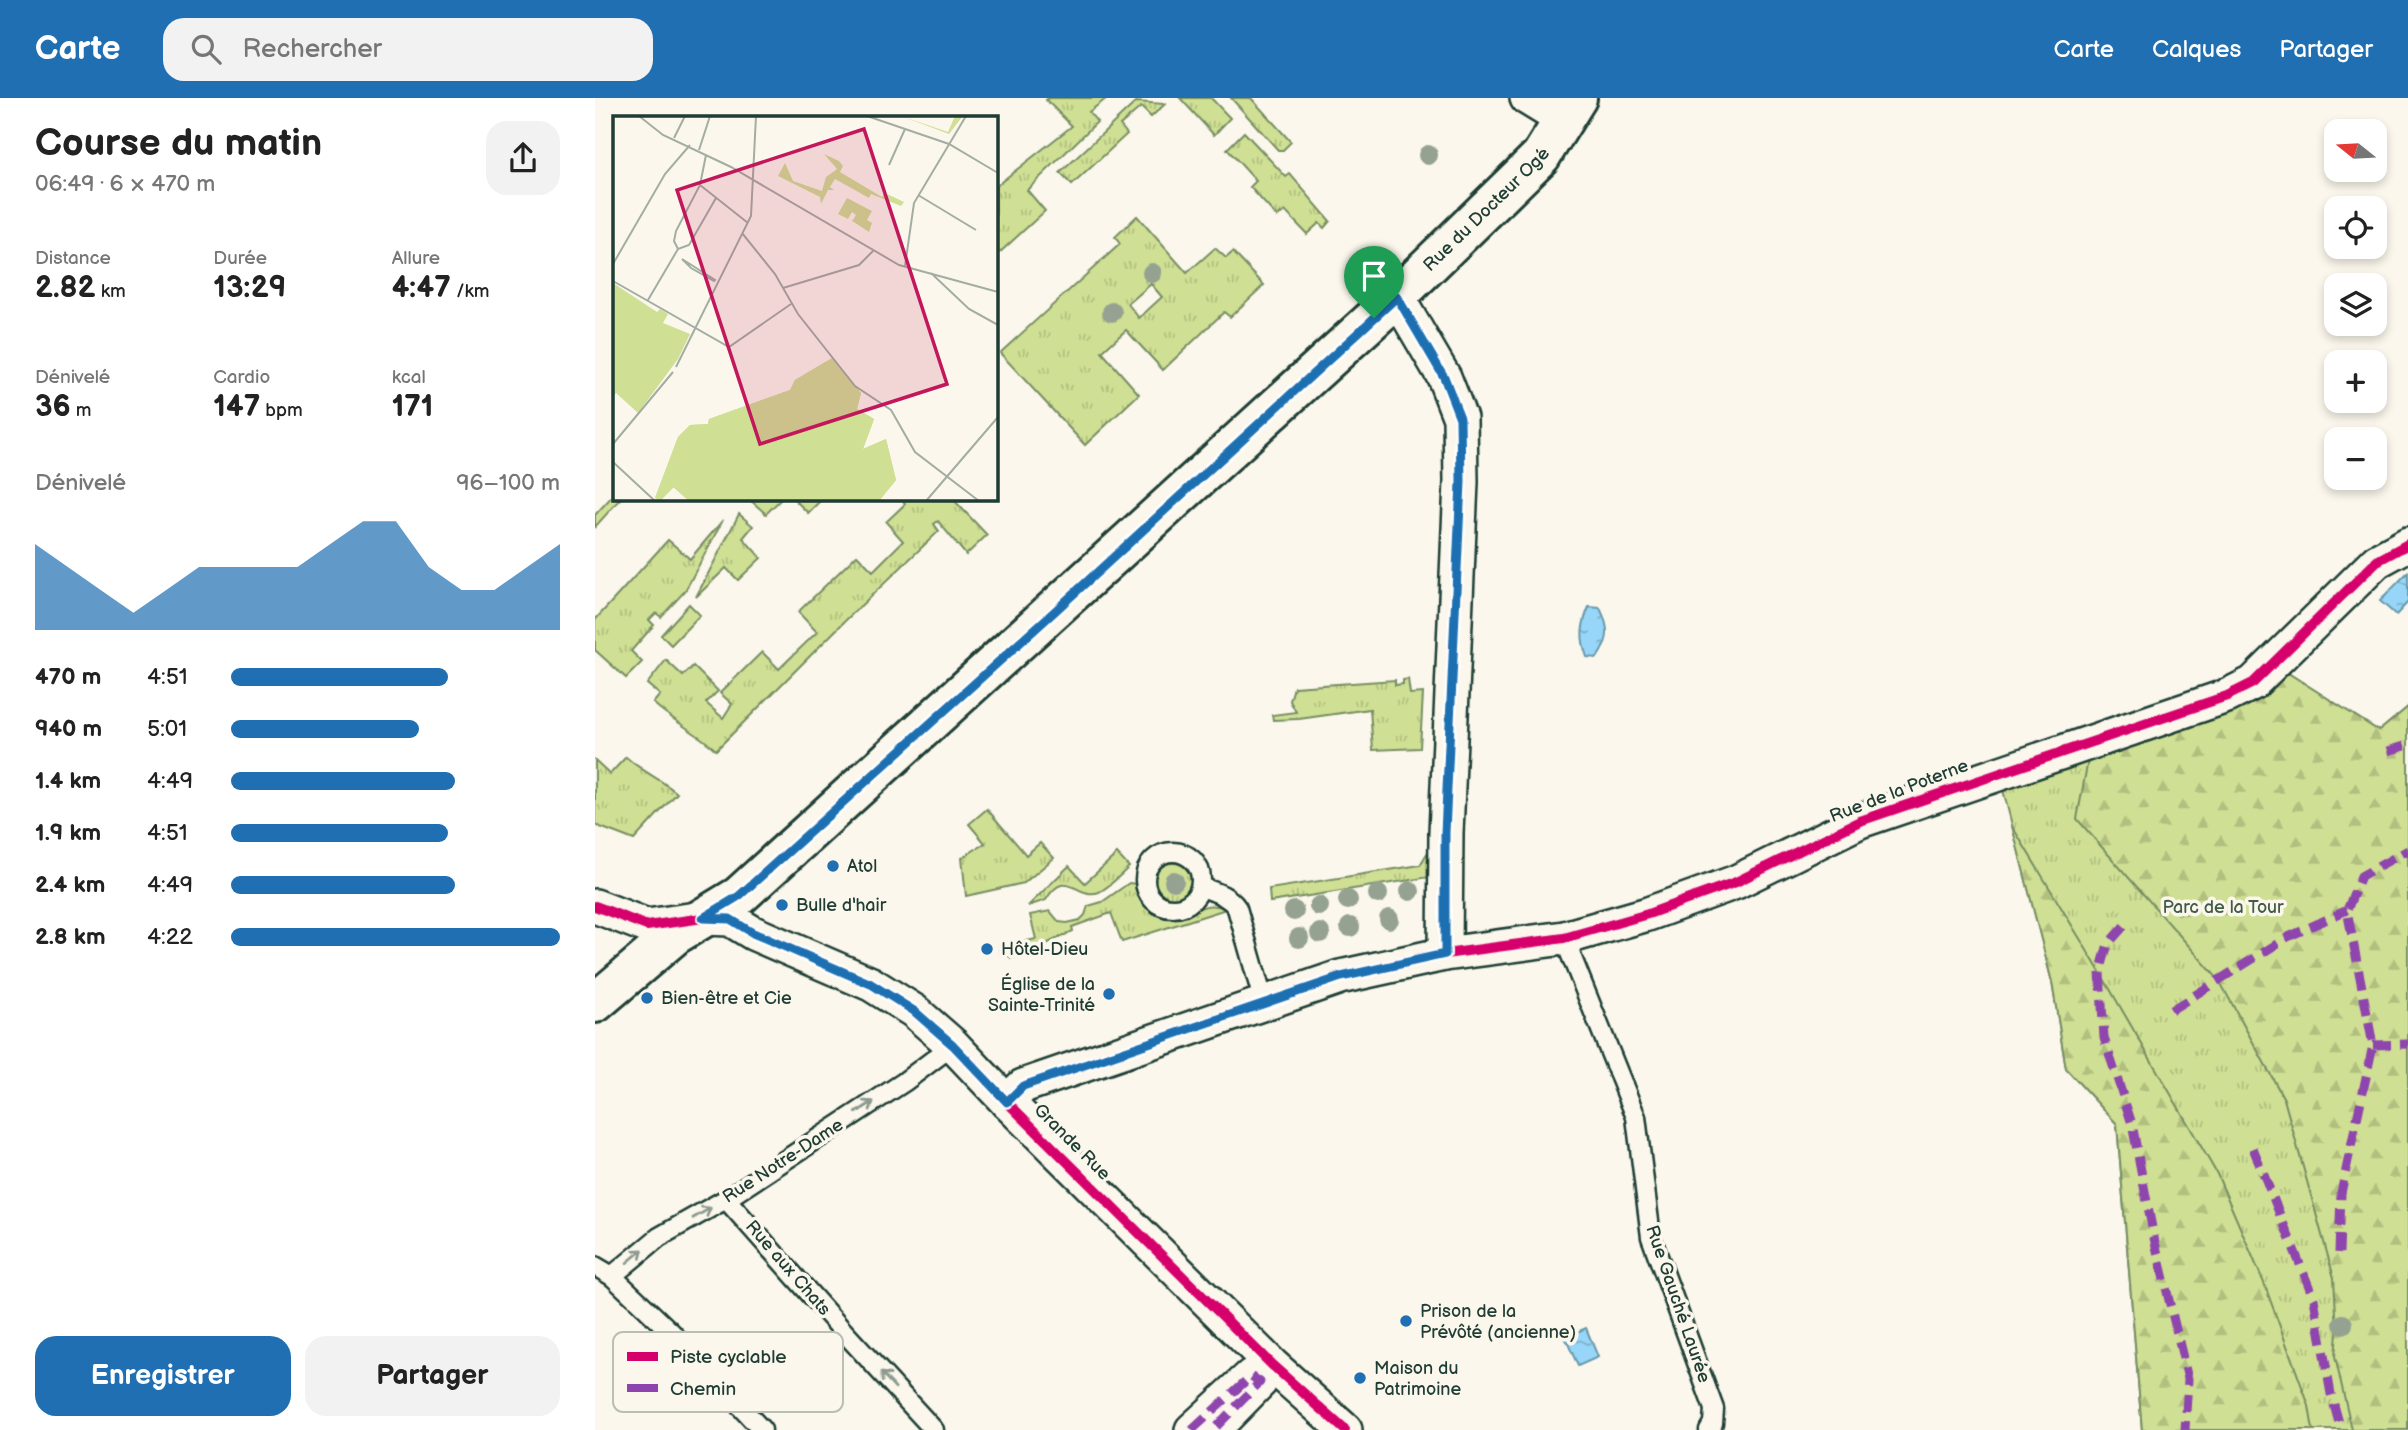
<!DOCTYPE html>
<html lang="fr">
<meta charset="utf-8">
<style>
:root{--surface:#fff;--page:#f2f2f2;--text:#222;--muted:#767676;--accent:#1f6fb2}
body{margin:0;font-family:"Balsamiq Sans",sans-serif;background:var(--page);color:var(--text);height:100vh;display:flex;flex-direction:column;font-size:26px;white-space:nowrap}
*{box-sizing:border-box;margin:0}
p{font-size:23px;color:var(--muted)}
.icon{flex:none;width:38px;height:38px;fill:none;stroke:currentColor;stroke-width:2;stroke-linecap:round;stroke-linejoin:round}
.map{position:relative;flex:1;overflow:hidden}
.side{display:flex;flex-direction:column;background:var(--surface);width:595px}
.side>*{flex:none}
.needle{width:46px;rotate:288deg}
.fabs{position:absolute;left:1729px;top:21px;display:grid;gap:14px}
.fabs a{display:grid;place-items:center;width:63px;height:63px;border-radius:14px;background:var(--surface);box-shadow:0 4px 10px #0003;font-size:35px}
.pin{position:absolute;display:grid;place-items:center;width:60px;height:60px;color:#fff;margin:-72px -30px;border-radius:50% 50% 50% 0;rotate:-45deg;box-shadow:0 0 7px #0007}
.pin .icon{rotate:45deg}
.round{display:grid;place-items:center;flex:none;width:74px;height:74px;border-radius:21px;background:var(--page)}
.summary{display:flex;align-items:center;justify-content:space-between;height:119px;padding:0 35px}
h1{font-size:38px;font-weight:800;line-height:52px}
.stats{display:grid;grid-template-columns:repeat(3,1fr);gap:10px;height:119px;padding:7px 35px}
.stats div{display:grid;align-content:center}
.stats b{font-size:30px;font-weight:800}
.stats small{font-size:19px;font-weight:400}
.stats p{font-size:19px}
.chart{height:196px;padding:14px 35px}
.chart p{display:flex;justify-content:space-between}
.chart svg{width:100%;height:126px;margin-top:7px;fill:var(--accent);opacity:.7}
.primary-button{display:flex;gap:14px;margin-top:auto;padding:14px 35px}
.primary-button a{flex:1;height:80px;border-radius:21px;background:var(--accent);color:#fff;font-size:28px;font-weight:800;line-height:80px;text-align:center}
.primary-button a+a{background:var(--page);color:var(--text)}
ul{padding:0 35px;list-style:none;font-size:23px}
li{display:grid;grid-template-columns:112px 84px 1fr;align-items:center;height:52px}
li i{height:18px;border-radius:9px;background:var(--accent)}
header{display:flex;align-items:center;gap:42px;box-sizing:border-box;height:98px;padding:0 35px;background:var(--accent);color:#fff}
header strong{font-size:33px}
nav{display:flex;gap:38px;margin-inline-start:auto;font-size:24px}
.search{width:490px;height:63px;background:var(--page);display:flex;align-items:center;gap:18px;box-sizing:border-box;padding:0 24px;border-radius:21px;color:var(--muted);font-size:26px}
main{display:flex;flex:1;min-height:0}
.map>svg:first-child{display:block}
.grass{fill:url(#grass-tufts);stroke:#778e64;stroke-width:2;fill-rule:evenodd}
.forest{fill:url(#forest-firs);stroke:#778e64;stroke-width:2}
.water{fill:url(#water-ripples);stroke:#6799aa;stroke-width:2}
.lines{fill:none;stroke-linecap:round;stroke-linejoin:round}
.lane-casing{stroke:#1f3d34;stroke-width:23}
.street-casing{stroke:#1f3d34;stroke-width:38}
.secondary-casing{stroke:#1f3d34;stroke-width:44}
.lane{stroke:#fbf7ec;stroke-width:18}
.street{stroke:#fbf7ec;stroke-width:33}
.secondary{stroke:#fbf7ec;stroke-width:38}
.quiet{stroke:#8e44ad;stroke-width:9;stroke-dasharray:18 9;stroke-linecap:butt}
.cycleway-casing{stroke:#fbf7ec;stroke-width:15}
.cycleway{stroke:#d6006c;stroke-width:10}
.tree{fill:#95a291}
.oneway{stroke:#8d9a90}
.route-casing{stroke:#fff;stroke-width:14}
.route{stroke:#1f6fb2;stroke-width:9}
.poi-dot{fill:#1f6fb2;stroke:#fbf7ec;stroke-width:2.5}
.labels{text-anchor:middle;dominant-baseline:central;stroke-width:7;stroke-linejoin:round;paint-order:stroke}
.street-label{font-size:18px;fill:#1f3d34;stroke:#fbf7ec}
.poi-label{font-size:18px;fill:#1f3d34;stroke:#fbf7ec;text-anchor:start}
.park-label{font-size:18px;fill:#425d47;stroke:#fbf7ec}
.inset-road{fill:none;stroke:#a3ada2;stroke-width:2}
.view{fill:#c2185b;fill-opacity:0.15;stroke:#c2185b;stroke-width:3.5}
.inset-edge{fill:none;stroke:#1f3d34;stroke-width:3.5}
.key{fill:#fbf7ec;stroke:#b9bfb5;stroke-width:2}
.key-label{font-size:19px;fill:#1f3d34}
</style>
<header>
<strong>Carte</strong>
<div class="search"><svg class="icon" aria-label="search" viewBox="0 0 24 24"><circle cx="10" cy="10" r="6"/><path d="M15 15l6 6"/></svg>Rechercher</div>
<nav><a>Carte</a><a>Calques</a><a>Partager</a></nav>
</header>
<main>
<section class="side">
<div class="summary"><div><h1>Course du matin</h1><p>06:49 · 6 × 470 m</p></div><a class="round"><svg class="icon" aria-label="share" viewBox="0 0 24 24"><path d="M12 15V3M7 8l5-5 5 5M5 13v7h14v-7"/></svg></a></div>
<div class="stats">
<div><p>Distance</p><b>2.82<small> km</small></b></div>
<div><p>Durée</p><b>13:29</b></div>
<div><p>Allure</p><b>4:47<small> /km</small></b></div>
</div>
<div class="stats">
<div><p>Dénivelé</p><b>36<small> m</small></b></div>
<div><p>Cardio</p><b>147<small> bpm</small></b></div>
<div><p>kcal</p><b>171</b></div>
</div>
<div class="chart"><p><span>Dénivelé</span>96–100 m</p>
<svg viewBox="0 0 160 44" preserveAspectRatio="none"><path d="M0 44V14L10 22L20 30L30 38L40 30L50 22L60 22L70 22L80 22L90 14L100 6L110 6L120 22L130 30L140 30L150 22L160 14V44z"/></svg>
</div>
<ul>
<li><b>470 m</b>4:51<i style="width:66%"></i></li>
<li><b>940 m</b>5:01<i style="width:57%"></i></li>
<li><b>1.4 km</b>4:49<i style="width:68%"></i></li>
<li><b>1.9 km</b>4:51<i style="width:66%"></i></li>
<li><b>2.4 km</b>4:49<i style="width:68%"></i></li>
<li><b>2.8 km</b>4:22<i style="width:100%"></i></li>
</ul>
<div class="primary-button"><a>Enregistrer</a><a>Partager</a></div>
</section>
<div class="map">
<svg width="1813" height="1332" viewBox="0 0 1813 1332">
<defs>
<pattern id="grass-tufts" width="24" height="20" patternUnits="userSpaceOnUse" patternTransform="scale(1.75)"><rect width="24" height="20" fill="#cfdf93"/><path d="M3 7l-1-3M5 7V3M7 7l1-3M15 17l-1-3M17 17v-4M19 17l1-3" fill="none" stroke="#b1c07f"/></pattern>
<pattern id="forest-firs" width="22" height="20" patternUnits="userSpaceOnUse" patternTransform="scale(1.75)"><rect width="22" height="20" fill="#cfdf93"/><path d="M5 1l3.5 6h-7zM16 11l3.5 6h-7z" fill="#b1c07f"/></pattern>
<pattern id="water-ripples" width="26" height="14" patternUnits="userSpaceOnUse" patternTransform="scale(1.75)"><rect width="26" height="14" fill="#97d6f8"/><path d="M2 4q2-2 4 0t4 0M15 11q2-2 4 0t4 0" fill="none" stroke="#7bafca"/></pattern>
</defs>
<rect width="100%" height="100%" fill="#fbf7ec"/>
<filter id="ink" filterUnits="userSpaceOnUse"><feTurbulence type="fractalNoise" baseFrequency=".0143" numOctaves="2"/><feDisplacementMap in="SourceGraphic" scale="14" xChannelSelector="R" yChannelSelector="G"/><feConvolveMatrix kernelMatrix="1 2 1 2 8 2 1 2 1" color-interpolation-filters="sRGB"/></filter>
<g filter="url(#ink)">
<g class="grass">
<path d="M453 0H512L494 14 502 24 432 92 450 113 401 158V88L477 28 451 2Z"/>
<path d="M585 0H616L635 20 619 37Z"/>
<path d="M636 0H656L696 44 688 52H683Z"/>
<path d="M541 4 570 6 556 19 546 9 525 27 532 36 477 87 465 75Z"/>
<path d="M649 34 691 79 695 76 735 123 729 130 724 125 712 136 690 113 682 119 655 89 661 83 632 51Z"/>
<path d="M542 118 592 175 620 150 631 160 638 154 669 187 635 219 629 214 568 272 531 232 507 254 544 296 490 347 405 255 525 146 520 139ZM556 186 567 199 544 220 533 206Z"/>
<path d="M19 396V401H25L0 429V417Z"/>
<path d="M154 401H186L171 416Z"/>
<path d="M199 401H227L213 415Z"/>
<path d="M307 401H358L392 437 371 457 343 423 339 426 344 433 252 521 121 652C101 634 78 623 58 605L65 597 52 586 71 562 88 578 98 568 123 593 111 605 128 620 137 606 125 595 167 554 184 571 222 534 203 514 262 457 278 473 308 443 291 424 310 406Z"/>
<path d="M144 416 158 428 148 440 166 460 143 482 131 470 101 499Z"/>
<path d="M128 422 90 493 66 519 61 515 54 522 59 527 36 553 47 564 31 580 0 552V522L73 442 95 461Z"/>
<path d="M94 506 105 517 76 547 66 537Z"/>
<path d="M1693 575 1784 633 1813 609V1332H1547L1522 1026 1471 971 1457 884 1407 688 1429 682Z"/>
<path d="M813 581 815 596 828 595 825 650 778 652 775 611 704 621 678 622 677 617 701 614 695 603 699 589 800 582V587L808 586V582Z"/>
<path d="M31 659C46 673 66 681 82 695L39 742 0 727V662L15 676Z"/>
<path d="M392 711 431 757 445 745 459 760 429 785 371 798 367 760 390 745 374 726Z"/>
<path d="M837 747 835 779 675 804 674 791 825 767Z"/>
<path d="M522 756 534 769C525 777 515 789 504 794 482 802 471 768 451 802L433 808 474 768 490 785Z"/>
<circle cx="578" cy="783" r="18"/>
<path d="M534 785 541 786 548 804 569 820C597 821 606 799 631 811L527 844 516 815 477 829 478 833 443 850 416 860 411 855 407 857 405 849 441 841 435 817 455 813 464 824 472 825 485 822 490 817 493 808 507 804Z"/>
</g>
<g class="forest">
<path d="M1693 575 1784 633 1813 609V1332H1757L1740 1259 1742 1234 1739 1180 1689 1001 1624 882 1482 721 1493 662Z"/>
<path d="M1417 728 1505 874 1622 1076 1669 1185 1714 1308 1718 1332H1547L1522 1026 1471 971 1457 884Z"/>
</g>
<g class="water">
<path d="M1813 474V504L1801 517 1785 503Z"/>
<path d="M994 509 1005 510C1015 531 1015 541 1002 560L992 559C985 540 986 528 994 509Z"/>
<path d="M991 1230 1003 1259 983 1268 970 1239Z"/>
</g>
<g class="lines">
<defs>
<g id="lane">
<circle cx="578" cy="782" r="28"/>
<path d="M606 789C620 794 633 797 642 810L669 905"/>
<path d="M969 840 1041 1019 1056 1139 1119 1311 1118 1325 1114 1332"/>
<path d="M131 1101 249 1234 339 1332"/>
<path d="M0 1168 17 1178 77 1235 167 1332"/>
<path d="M17 1178 64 1139 131 1101 309 984 358 947"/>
</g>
<g id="street">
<path d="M932 0 968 22"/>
<path d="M802 199 849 279 865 320 866 384 851 735 850 856"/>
<path d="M0 808 52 828 108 820 135 821 158 835 276 886 319 913 358 947 412 1004 677 1267 750 1332"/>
<path d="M412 1004 428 988 745 879 850 856 969 840 1053 816 1141 784 1265 723 1632 598 1658 585 1782 463 1813 446"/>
<path d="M597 1332 656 1278 665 1284 618 1332"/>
</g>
<g id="secondary">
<path id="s1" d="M0 905 80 837 144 798 788 212 946 58 982 0"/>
</g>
</defs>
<use href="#lane" class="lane-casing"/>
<use href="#street" class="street-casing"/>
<use href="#secondary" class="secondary-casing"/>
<use href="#lane" class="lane"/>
<use href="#street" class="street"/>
<use href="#secondary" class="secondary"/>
<g class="quiet">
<path d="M1793 653 1813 647"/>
<path d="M1529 828 1513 846 1505 874 1509 940 1537 1026 1559 1140 1593 1281 1590 1332"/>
<path d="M1576 912 1693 839 1752 812"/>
<path d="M1778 947 1813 946"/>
<path d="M1658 1050 1719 1201 1736 1296 1746 1332"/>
<path d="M1744 1155 1746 1095 1778 947 1752 812 1766 778 1813 752"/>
<path d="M597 1332 656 1278 665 1284 618 1332"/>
</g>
<defs>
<g id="cycleway">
<path d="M0 808 52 828 108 820 135 821 158 835 276 886 319 913 358 947 412 1004 677 1267 750 1332"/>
<path d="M412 1004 428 988 745 879 850 856 969 840 1053 816 1141 784 1265 723 1632 598 1658 585 1782 463 1813 446"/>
</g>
</defs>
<use href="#cycleway" class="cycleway-casing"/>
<use href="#cycleway" class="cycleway"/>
</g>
<g class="tree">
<circle cx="833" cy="57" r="10"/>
<circle cx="557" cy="175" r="10"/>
<circle cx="517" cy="214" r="10"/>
<circle cx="579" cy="783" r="10"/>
<circle cx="815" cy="793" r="10"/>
<circle cx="783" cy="796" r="10"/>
<circle cx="753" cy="802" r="10"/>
<circle cx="724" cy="808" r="10"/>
<circle cx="699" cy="813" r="10"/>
<circle cx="794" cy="821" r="10"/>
<circle cx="755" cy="829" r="10"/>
<circle cx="725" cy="835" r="10"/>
<circle cx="704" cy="840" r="10"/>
<circle cx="1748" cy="1226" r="10"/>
</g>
<defs><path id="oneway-shaft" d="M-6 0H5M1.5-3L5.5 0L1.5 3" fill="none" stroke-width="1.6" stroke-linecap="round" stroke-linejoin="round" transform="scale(1.75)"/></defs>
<g class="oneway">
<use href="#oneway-shaft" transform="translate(270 1009) rotate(-33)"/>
<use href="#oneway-shaft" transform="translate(107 1115) rotate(-30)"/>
<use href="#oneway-shaft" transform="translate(40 1158) rotate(-40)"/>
<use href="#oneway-shaft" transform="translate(293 1282) rotate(-133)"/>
</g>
</g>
<g class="lines" filter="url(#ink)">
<defs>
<path id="route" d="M802 199 849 279 865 320 866 384 850 735V856L746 879 428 988 412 1004 358 947 319 913 276 886 158 835 135 821 108 820 144 798 460 513Z"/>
</defs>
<use href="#route" class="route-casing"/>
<use href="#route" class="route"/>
</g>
<g class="poi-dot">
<circle cx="238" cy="768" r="7"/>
<circle cx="187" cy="807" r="7"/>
<circle cx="392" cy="851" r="7"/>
<circle cx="514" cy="896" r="7"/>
<circle cx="52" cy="900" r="7"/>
<circle cx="811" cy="1223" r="7"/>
<circle cx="765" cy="1280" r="7"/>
</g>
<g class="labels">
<g class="street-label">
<text stroke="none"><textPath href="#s1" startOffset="1195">Rue du Docteur Ogé</textPath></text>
<text transform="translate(1304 693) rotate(-21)">Rue de la Poterne</text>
<text transform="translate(477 1044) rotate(45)">Grande Rue</text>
<text transform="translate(188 1063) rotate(-33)">Rue Notre-Dame</text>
<text transform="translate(193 1170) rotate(49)">Rue aux Chats</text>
<text transform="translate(1083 1206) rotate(71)">Rue Gauché Laurée</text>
</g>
<g class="poi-label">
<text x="252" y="768">Atol</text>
<text x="201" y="807">Bulle d'hair</text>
<text x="406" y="851">Hôtel-Dieu</text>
<text x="500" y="886" text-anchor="end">Église de la<tspan x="500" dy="21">Sainte-Trinité</tspan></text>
<text x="66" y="900">Bien-être et Cie</text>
<text x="825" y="1213">Prison de la<tspan x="825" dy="21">Prévôté (ancienne)</tspan></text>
<text x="779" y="1270">Maison du<tspan x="779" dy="21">Patrimoine</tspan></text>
</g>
<g class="park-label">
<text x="1628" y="809">Parc de la Tour</text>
</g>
</g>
<g transform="translate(18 18)">
<rect width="385" height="385" fill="#fbf7ec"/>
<path d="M288 0 335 16 342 0 349 1 336 18ZM211 38 226 45 230 50 227 56 269 81 272 77 291 86 288 90 258 78 256 82 222 63 217 71 221 74H215L208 88 207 81 165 60 172 47 180 65 209 75 213 61 224 53ZM234 82 259 95 254 104 259 107 256 116 239 105 243 99 239 96 235 103 225 98ZM0 167 44 196 47 193 55 198 50 207 77 218 65 243 25 297 3 277 0 281ZM219 242 248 277 244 293 261 303 250 333 273 323 283 364 266 385H76L60 371 47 385 42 382 65 321 77 309 95 308 96 303 177 274 182 264Z" fill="#cfdf93"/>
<path d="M214 245 174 290 132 325 188 296 218 254 227 253 248 277 244 293 261 303 250 333 273 323 283 364 266 385H140L125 370 119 373 127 385H76L61 371 47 385 42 382 65 321 77 309 95 308 96 303 177 274 182 264ZM189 319 205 320 222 346 207 364 179 382 147 347 149 341 161 338 163 330Z" fill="#cfdf93" fill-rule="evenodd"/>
<path class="inset-road" d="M26 0 50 19 118 51 286 149 385 176M254 0 336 28 385 57M61 22 72 0M86 34 97 0M276 49 292 13M87 69 135 107M305 79 363 114M129 117 162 158 185 198 242 270 278 294 302 336 366 385M65 133 61 125 63 115 87 69 93 39M65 133 76 129 103 82M69 143 102 164 101 165 78 152ZM0 148 52 58 77 29M292 150 301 87 353 0M318 157 356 193 385 209M0 165 116 231 178 188M170 172 246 149 260 135M35 184 65 133M63 251 138 100 143 0M0 328 60 256M0 346 42 385M313 385 385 301"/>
<path class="view" d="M251 13 334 268 147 328 64 74Z"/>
<rect width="385" height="385" class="inset-edge"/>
</g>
<rect x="18" y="1234" width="230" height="80" rx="10" class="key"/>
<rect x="32" y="1254" width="31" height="9" fill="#d6006c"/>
<rect x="32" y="1286" width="31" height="8" fill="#8e44ad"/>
<g class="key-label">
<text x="75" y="1265">Piste cyclable</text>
<text x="75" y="1297">Chemin</text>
</g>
</svg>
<div class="fabs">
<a><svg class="needle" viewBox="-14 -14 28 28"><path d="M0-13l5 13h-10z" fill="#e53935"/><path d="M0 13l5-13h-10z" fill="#767676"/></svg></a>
<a><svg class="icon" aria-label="locate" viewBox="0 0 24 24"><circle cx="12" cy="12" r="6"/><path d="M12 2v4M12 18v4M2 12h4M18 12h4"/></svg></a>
<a><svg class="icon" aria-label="layers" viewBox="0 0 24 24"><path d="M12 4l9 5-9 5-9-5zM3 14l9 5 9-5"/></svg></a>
<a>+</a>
<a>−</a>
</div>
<div class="pin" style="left:779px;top:220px;background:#1e9e55"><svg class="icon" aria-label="arrive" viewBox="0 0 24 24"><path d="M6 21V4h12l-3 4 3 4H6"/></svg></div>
</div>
</main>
